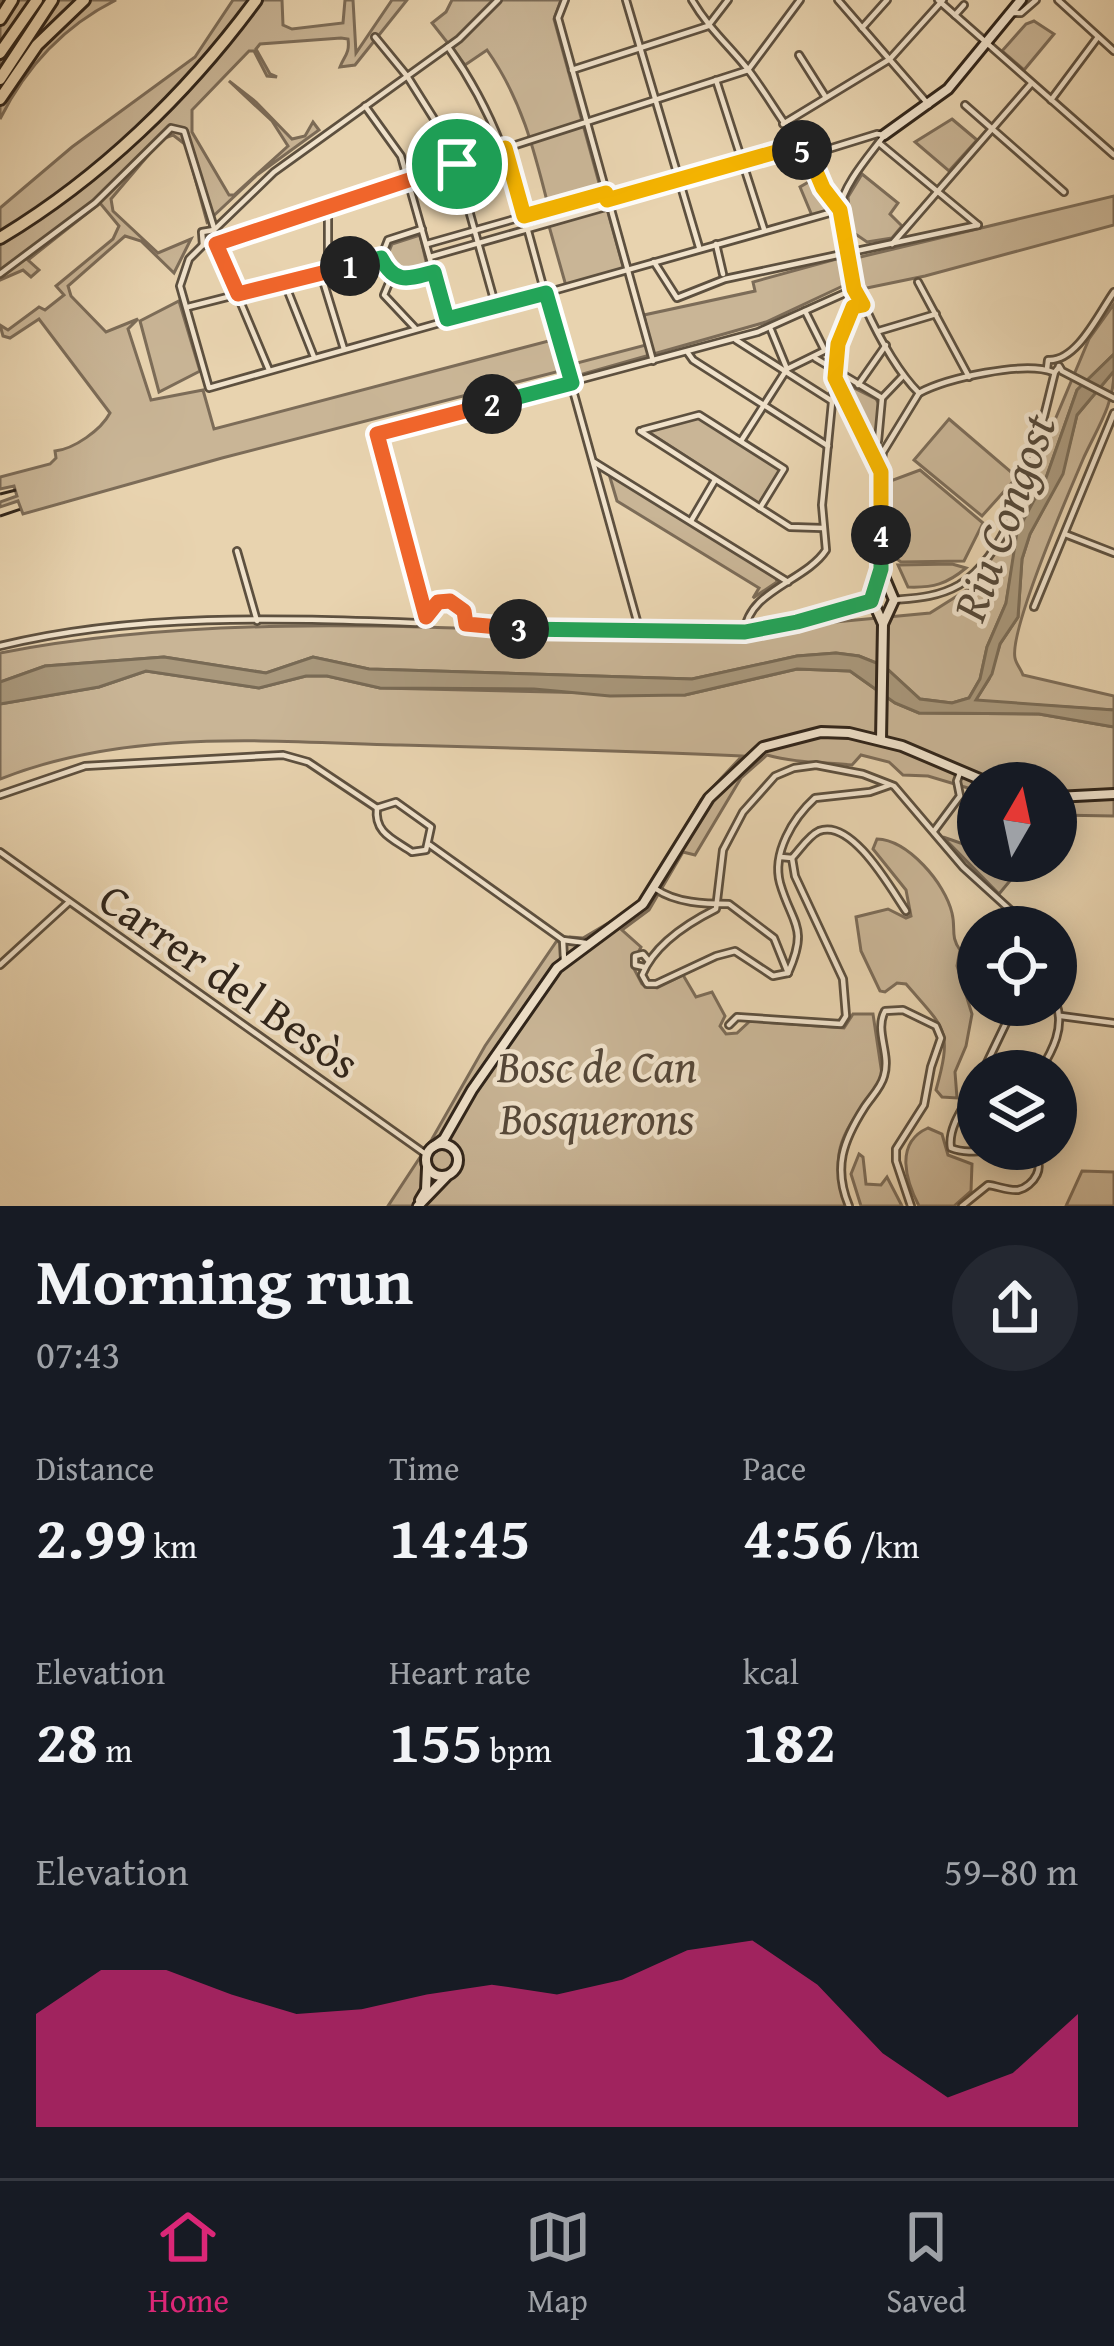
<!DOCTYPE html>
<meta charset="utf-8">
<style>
:root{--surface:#171b24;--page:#242831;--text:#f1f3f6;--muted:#9ea1a6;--line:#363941;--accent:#db2777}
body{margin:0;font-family:"Gentium Book Plus",serif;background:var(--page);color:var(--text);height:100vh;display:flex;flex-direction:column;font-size:45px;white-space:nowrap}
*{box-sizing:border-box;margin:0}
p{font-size:39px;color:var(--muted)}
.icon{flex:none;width:66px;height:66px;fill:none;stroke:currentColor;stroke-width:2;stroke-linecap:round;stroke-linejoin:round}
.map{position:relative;height:1206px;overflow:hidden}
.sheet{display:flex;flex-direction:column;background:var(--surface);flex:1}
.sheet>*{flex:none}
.needle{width:78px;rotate:9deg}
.fabs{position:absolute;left:957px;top:762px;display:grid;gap:24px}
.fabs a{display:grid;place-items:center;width:120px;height:120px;border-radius:50%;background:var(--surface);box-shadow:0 6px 30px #0003;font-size:60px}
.pin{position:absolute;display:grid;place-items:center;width:102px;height:102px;color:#fff;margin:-51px;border:6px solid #fff;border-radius:50%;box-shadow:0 3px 12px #0007}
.km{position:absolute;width:60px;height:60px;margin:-30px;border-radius:50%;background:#222;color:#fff;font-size:33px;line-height:60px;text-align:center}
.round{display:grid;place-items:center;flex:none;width:126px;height:126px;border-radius:63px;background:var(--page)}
.head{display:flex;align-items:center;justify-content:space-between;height:204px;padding:0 36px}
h1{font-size:66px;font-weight:700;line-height:90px}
.stats{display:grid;grid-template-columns:repeat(3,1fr);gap:18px;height:204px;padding:12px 36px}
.stats div{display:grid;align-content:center}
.stats b{font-size:60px;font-weight:700}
.stats small{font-size:33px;font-weight:400}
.stats p{font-size:33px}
.chart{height:336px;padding:24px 36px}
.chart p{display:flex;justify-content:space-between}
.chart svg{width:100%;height:216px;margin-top:12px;fill:var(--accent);opacity:.7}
.dock{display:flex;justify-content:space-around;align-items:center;height:168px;border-top:3px solid var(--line);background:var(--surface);font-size:33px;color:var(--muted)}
.dock a{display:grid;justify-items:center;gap:6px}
.dock .current{color:var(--accent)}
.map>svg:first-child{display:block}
.green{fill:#c9b596;stroke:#7c6c58;stroke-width:3}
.water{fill:#a9987c;stroke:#786a55;stroke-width:3}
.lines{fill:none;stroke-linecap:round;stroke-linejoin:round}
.street-casing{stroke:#5d503f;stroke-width:10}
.secondary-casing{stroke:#2f241a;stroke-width:14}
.highway-casing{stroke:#2f241a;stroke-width:16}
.street{stroke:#f0e2cb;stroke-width:4.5}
.secondary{stroke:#f0e2cb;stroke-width:8}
.highway{stroke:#e8d3af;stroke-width:10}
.rail{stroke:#2f241a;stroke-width:3;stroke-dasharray:21 21;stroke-linecap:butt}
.split-1-casing{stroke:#fff;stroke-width:24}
.split-2-casing{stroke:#fff;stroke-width:24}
.split-3-casing{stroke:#fff;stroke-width:24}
.split-4-casing{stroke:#fff;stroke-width:24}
.split-5-casing{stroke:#fff;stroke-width:24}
.split-6-casing{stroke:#fff;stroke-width:24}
.split-1{stroke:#f0652b;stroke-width:15}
.split-2{stroke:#22a559;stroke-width:15}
.split-3{stroke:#f0652b;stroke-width:15}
.split-4{stroke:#22a559;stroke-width:15}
.split-5{stroke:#f5b400;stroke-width:15}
.split-6{stroke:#f5b400;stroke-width:15}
.labels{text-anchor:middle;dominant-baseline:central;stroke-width:9;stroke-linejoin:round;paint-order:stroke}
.street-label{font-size:45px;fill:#2f241a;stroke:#f0e2cb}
.park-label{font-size:45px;font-style:italic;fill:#564839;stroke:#f0e2cb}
.water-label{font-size:48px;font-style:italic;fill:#544737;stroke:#f0e2cb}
</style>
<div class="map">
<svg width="1114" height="1206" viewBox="0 0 1114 1206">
<rect width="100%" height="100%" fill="#e8d3af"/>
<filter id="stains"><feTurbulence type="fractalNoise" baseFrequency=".00167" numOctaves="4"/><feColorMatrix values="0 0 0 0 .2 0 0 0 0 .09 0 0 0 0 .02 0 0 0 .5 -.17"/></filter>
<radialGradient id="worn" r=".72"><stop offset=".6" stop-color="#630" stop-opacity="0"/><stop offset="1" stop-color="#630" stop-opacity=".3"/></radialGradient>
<g class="green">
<path d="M0 0H116C64 26 26 67 0 119Z"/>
<path d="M233 0H282L283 25 292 29 343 23 345 0H353L356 53 392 0H407L355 65 340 67C344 56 350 54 348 39L341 38 260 44 256 49 270 74 277 77 267 76 254 51H249L192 110V132L229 195H234L288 146 272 121 229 81 256 102 292 139 305 136 313 122 319 130 257 175 207 222 186 145 173 135 162 139 111 199 113 211 158 253 191 239 174 273 141 241 125 236 68 286 71 296 106 332 138 319 128 329 151 400 203 390 214 429 556 339 564 370 222 458 23 514 18 501 0 507V502L17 496 14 486 0 489V477L50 464 56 458 55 451C74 449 101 430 110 413L39 319 10 338 3 336 0 325 8 330 39 307 45 310 64 295 56 286 113 239 119 226 100 203 28 260 39 270 31 277 23 270 0 280V208L72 147 195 57Z"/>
<path d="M452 0H561L554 19 601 190 548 205C534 149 521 98 487 50L465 65 432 23 446 12Z"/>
<path d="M1034 21 1054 34 1024 70 1002 51 1026 24Z"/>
<path d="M952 119 977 140 949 171 915 142Z"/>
<path d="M862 174 898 203 890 214 902 226 892 238 867 242 851 231 848 197Z"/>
<path d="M819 176 830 196 837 197 835 212 813 218 800 187Z"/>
<path d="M1114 196V225L925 276 862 289 852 259Z"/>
<path d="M600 197 606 200 604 207 534 227 528 225 531 217Z"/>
<path d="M607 209 624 270 566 286 549 226Z"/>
<path d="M420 235 428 270 404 276 393 272 386 259 392 244Z"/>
<path d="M840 258 847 284 766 322 576 376 573 364 650 344 644 315 755 291 753 282Z"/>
<path d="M179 301 200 371 159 392 140 321Z"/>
<path d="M1114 304V354L1077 390 1046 478 1019 527 1006 603 987 647 980 679 969 698 952 703 920 699 884 666 859 656 836 653 797 656 692 679 369 669 313 657 266 673 164 657 45 666 0 682V653C238 607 485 632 726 638L774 635 835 622 930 613 973 586 1007 534 1089 339Z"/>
<path d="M1114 371C1114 404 1098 427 1084 457 1070 490 1009 629 1015 658 1016 664 1021 669 1023 675L1114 696V710L975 701 989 679 1000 644 1018 617 1022 559 1030 534 1062 474 1077 415Z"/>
<path d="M850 386 876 399 879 404 876 439 872 441 846 394Z"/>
<path d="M699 417 780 470 759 504 647 431Z"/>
<path d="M949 419 1017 477 982 516 914 460Z"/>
<path d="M920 470 983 523 964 561 901 562 887 552 885 483Z"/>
<path d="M609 474 776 578 777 582 753 598 759 588 617 501Z"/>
<path d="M952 564 966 568C947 584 933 588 908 587L898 565Z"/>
<path d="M797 669 850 671 895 703 919 713 1039 714 1114 727V816L1056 815V783H978V791L928 776 903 775 889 762 861 755 852 765C823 762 795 763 767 755L741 778 695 855 683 852 649 910 622 930 641 947 632 965 642 984 657 988 683 975 696 997 712 992 725 1016 720 1026 726 1034 737 1033 750 1021 844 1028 853 1014H873L883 1081C848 1125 825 1147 846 1206H388L432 1139 485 1046 556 942 570 937 583 938 632 909 649 891 701 800 742 756C627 751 511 748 396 745 262 741 127 729 0 779V704L99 687 146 671 259 688 306 676H327L380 688 685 695Z"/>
<path d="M943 837 978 849V861H1013L1023 865 999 894Z"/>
<path d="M877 839C908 840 945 883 952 913 956 929 950 936 960 950L957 966 972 1014 966 1046 955 1072 957 1098 942 1097 936 1090C953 1029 945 1029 906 984L897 983 885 992 880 991 861 951 856 917 888 909 906 918 911 916 906 890 873 849Z"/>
<path d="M928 1128 942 1134 948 1155 972 1164 971 1191 954 1206H919C906 1181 894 1143 928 1128Z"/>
<path d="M859 1154 863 1157 866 1184 881 1185 887 1177 902 1206H861L851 1174Z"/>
<path d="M1082 1171 1114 1172V1206H1066Z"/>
</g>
<path class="water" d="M1114 354V371L1077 415 1063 474 1030 534 1022 559 1018 617 1000 644 992 674 976 700 1114 710V727L1039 714 919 713 895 703 850 671 797 669 685 695 610 696 534 689 380 688 327 676H306L259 688 146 671 99 687 0 704V682L45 666 164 657 266 673 313 657 369 669 692 679 797 656 836 653 859 656 884 666 920 699 952 703 969 698 980 679 987 647 1006 603 1017 532 1046 478 1077 390Z"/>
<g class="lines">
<defs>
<g id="street">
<path d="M565 0 558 18 653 361"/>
<path d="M626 0 699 247"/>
<path d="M692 0C707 26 727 44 746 67 768 95 784 127 807 153 820 169 824 193 840 210"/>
<path d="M838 0 929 105"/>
<path d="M938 0 1114 155"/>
<path d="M1058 0 1114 51"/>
<path d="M1012 13H1021L1036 0"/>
<path d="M955 15 964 5"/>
<path d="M862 28 887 0"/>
<path d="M375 37 407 76 451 146 496 307"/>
<path d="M448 47C505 127 517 193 543 286"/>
<path d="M799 55 825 96"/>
<path d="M572 70 708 26 728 0"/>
<path d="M748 70 800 0"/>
<path d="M716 80 764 229"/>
<path d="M1051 100 1098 37"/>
<path d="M965 105 1064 192"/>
<path d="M365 106 401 156 446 316"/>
<path d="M783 124 890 59 943 0"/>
<path d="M883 137C869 156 843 185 840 209 836 258 884 359 919 393"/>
<path d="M879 143 978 225"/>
<path d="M809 155 877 134 884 135"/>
<path d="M607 200 797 146"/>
<path d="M328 205V272"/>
<path d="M422 229 388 240 381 258 395 278 407 280 433 272"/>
<path d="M214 230 216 244 203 245 202 232 214 230 274 172 459 39 498 0"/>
<path d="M218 241 748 70"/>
<path d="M216 244 269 370"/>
<path d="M427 244 606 193"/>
<path d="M716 244 723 274"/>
<path d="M892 244 1030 85"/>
<path d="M203 245 189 259 180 286 209 388 840 210"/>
<path d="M430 257 609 206"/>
<path d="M654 262 677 298 725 279 978 225"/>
<path d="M0 274 95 203 171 128 184 131 214 228"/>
<path d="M321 274 344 349"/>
<path d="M392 276 384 295 415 328"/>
<path d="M918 282 969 377"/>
<path d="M285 284 314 357"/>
<path d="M546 293 639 628"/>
<path d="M188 307 381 258"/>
<path d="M805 311 824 349"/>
<path d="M771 330 787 369"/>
<path d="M879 331 936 314"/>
<path d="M736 340 832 401"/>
<path d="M688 353 693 360 828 446"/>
<path d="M815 358 882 398"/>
<path d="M1059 366 1062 371 1114 398"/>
<path d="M1047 369 1048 360C1077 362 1099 313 1114 292"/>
<path d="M858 385 886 345"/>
<path d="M919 393C947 378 1024 361 1053 372"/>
<path d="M643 430 699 415 784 469 760 508"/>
<path d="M640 431 790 527 822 528"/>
<path d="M741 441 787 369 838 344"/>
<path d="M870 445 878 441 882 398 903 376"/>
<path d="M594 462 788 582"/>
<path d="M881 466 883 452 919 393"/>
<path d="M691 521 715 480"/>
<path d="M1065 534 1114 553"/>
<path d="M237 551 257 621"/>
<path d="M894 600C917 598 938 597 959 585 1017 550 1039 434 1055 372L1059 367"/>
<path d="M1034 607 1114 413"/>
<path d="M426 617 377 434 758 332 854 289"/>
<path d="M745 632C747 591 806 581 826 550L822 505 834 382"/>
<path d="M0 646C134 613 279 618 416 623 429 617 430 604 444 601L460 607 466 624 475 625 745 632 825 616 869 601"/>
<path d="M0 795 85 766 283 755 308 762 377 808"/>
<path d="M396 802 431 827 426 850 412 852C393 839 374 833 377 808Z"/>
<path d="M934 831 960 796 957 781 961 770"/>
<path d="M430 845 563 940 586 943"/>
<path d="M0 852 427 1155"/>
<path d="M781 857 792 858C800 850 808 836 819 831 852 818 891 889 906 911"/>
<path d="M656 889C676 903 705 904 729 904L774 938 788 973"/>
<path d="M563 940 564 960"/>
<path d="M0 965 69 902"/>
<path d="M644 967 635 965V956L643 954 648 960"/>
<path d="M788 973 773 976 735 951 716 956 656 984H647L642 975C654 945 688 923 716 909L723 850 743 812 775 776 794 768 816 765 863 774 894 786 963 867 1029 927"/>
<path d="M788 973C809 926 792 925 780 883 772 853 793 818 815 798L870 792 890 785"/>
<path d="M1061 1016 1114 1023"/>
<path d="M729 1025 737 1017 841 1024 846 1016 843 979 795 876 792 858"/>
<path d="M983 1071 1008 1019V1005"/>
<path d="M1040 1071C1053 1050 1065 1027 1056 1003"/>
<path d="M849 1206C833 1168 843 1141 864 1108 871 1097 881 1088 884 1076 891 1053 874 1031 885 1011L903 1010 936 1026 941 1038 931 1067 924 1105 896 1149V1161L911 1206"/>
<path d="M962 1206 988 1185C998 1186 1008 1191 1018 1190 1033 1187 1049 1164 1030 1154 1005 1142 975 1158 951 1148 947 1126 968 1101 978 1081"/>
</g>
<g id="secondary">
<path d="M884 135 948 89 1021 0"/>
<path d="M854 289C853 318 828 350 835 379 842 404 864 428 874 453 887 483 887 570 871 597L883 624"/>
<path d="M881 740 883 624 894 600 883 574"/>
<path d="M1056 797 1114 794"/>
<circle cx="442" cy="1160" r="16"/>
<path d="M433 1147 444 1139 472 1090 557 968 643 904 709 798 763 747 821 732 849 733 902 746 989 783"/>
<path d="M420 1200 426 1190 427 1168"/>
<path d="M418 1206 446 1177"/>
</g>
<g id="highway">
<path d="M0 19 12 0"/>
<path d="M0 53 37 0"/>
<path d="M0 79 52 0"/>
<path d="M0 99 37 45 84 0"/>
<path d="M0 238C100 178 187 94 256 0"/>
</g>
</defs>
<use href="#street" class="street-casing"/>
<use href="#secondary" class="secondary-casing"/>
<use href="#highway" class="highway-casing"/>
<use href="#street" class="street"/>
<use href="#secondary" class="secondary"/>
<use href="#highway" class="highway"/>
<g class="rail">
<path d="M0 494 16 490"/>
<path d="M0 516 21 509"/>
</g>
</g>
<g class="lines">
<defs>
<path id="split-1" d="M350 266 238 294 216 244 457 164"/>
<path id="split-2" d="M350 266 381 258C395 285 408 279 434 272L447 319 546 293 572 383 492 404"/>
<path id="split-3" d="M492 404 377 434 426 617 438 602 450 601 464 611 466 624 519 629"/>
<path id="split-4" d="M519 629 745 632 797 622 871 601 881 569V535"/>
<path id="split-5" d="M802 150 809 155 823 188 840 210 854 289 863 305 853 307 838 344 835 378 881 472V535"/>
<path id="split-6" d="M457 164 505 148 524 216 606 193 607 200 797 146 802 150"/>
</defs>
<use href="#split-1" class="split-1-casing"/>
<use href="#split-2" class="split-2-casing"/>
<use href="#split-3" class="split-3-casing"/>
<use href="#split-4" class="split-4-casing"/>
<use href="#split-5" class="split-5-casing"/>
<use href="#split-6" class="split-6-casing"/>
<use href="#split-1" class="split-1"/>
<use href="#split-2" class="split-2"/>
<use href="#split-3" class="split-3"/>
<use href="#split-4" class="split-4"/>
<use href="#split-5" class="split-5"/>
<use href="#split-6" class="split-6"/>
</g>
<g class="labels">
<g class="street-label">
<text transform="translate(230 980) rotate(35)">Carrer del Besòs</text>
</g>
<g class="park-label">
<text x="597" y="1065">Bosc de Can<tspan x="597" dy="52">Bosquerons</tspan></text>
</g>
<g class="water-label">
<text transform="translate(1003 517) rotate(-70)">Riu Congost</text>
</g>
</g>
<rect width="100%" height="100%" filter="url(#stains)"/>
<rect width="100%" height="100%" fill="url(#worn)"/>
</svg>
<div class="fabs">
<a><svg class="needle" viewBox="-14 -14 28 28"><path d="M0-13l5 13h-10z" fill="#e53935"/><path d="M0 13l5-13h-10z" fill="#9ea1a6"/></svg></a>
<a><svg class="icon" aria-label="locate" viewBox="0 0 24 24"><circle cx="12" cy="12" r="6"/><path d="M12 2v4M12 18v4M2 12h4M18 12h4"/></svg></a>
<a><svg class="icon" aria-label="layers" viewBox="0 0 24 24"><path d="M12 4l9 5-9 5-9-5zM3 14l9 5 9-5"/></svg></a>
</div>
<div class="pin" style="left:457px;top:164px;background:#1e9e55"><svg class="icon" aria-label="arrive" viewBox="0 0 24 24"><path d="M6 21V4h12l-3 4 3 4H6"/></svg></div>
<b class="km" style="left:350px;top:266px">1</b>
<b class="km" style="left:492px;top:404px">2</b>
<b class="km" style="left:519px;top:629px">3</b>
<b class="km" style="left:881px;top:535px">4</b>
<b class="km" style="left:802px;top:150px">5</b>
</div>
<section class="sheet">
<div class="head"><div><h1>Morning run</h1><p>07:43</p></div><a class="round"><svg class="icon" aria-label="share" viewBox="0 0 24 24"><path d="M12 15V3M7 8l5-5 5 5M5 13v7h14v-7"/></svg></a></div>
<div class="stats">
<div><p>Distance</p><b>2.99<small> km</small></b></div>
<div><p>Time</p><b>14:45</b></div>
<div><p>Pace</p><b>4:56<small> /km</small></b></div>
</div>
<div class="stats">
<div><p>Elevation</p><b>28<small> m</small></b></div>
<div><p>Heart rate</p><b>155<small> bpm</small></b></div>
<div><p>kcal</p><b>182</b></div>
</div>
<div class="chart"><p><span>Elevation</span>59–80 m</p>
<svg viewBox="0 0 160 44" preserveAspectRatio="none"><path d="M0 44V21L10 12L20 12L30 17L40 21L50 20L60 17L70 15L80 17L90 14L100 8L110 6L120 15L130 29L140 38L150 33L160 21V44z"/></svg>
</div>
</section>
<nav class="dock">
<a class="current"><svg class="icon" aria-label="home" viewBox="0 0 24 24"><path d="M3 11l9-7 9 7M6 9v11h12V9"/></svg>Home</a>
<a><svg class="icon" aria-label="map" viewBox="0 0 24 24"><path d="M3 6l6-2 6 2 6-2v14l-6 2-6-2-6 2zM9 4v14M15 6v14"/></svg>Map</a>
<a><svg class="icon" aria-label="saved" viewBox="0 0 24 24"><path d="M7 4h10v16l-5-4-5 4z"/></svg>Saved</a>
</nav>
